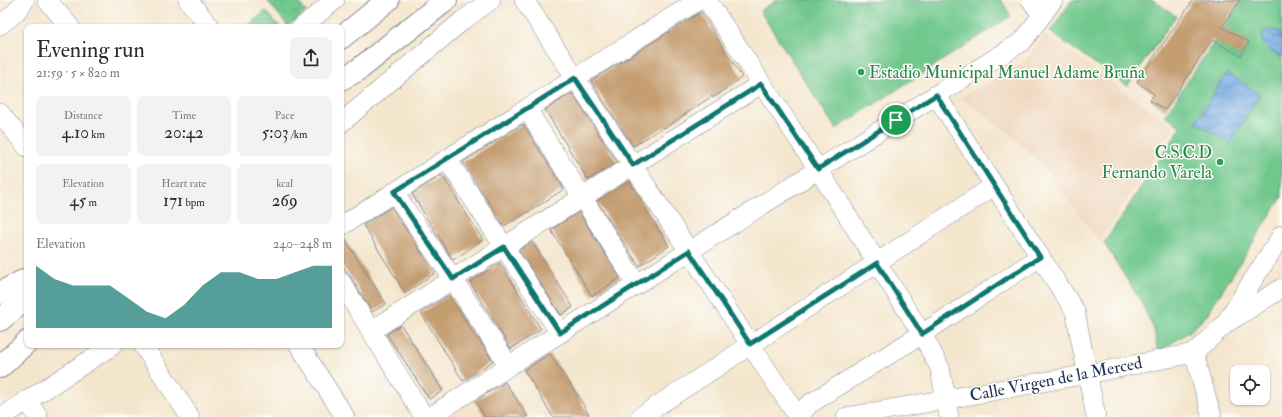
<!DOCTYPE html>
<meta charset="utf-8">
<style>
:root{--surface:#fff;--page:#f2f2f3;--text:#2b2b33;--muted:#7c7c81;--accent:#0f766e}
body{margin:0;font-family:"IM FELL Double Pica",serif;background:var(--page);color:var(--text);height:100vh;display:flex;flex-direction:column;font-size:15px;white-space:nowrap}
*{box-sizing:border-box;margin:0}
p{font-size:13px;color:var(--muted)}
.icon{flex:none;width:22px;height:22px;fill:none;stroke:currentColor;stroke-width:2;stroke-linecap:round;stroke-linejoin:round}
.map{position:relative;flex:1;overflow:hidden}
.sheet{position:absolute;left:24px;top:24px;width:320px;height:324px;display:flex;flex-direction:column;background:var(--surface);border-radius:8px;box-shadow:0 1px 3px #0004}
.sheet>*{flex:none}
.buttons{position:absolute;left:1230px;top:365px;display:grid;gap:8px}
.buttons a{display:grid;place-items:center;width:40px;height:40px;border-radius:8px;background:var(--surface);box-shadow:0 1px 3px #0004;font-size:20px}
.pin{position:absolute;display:grid;place-items:center;width:34px;height:34px;color:#fff;margin:-17px;border:2px solid #fff;border-radius:50%;box-shadow:0 1px 4px #0007}
.round{display:grid;place-items:center;flex:none;width:42px;height:42px;border-radius:8px;background:var(--page)}
.head{display:flex;align-items:center;justify-content:space-between;height:68px;padding:0 12px}
h1{font-size:22px;font-weight:600;line-height:30px}
.stats{display:grid;grid-template-columns:repeat(3,1fr);gap:6px;height:68px;padding:4px 12px}
.stats div{display:grid;align-content:center;border-radius:8px;background:var(--page);text-align:center}
.stats b{font-size:17px;font-weight:600}
.stats small{font-size:11px;font-weight:400}
.stats p{font-size:11px}
.chart{height:112px;padding:8px 12px}
.chart p{display:flex;justify-content:space-between}
.chart svg{width:100%;height:72px;margin-top:4px;fill:var(--accent);opacity:.7}
.map>svg:first-child{display:block}
.built{fill:#efd6bc}
.grass{fill:#71c88d;stroke:#467c76}
.park{fill:url(#park-crowns);stroke:#467c76}
.water{fill:url(#water-waves);stroke:#486ca0}
.building{fill:#c49d71}
.lines{fill:none;stroke-linecap:round;stroke-linejoin:round}
.minor-casing{stroke:#888a96;stroke-width:20}
.major-casing{stroke:#888a96;stroke-width:24}
.minor{stroke:#fff;stroke-width:19}
.major{stroke:#fff;stroke-width:22}
.route-casing{stroke:#fff;stroke-width:8}
.route{stroke:#0f766e;stroke-width:5}
.leisure-dot{fill:#2e9e5b;stroke:#fdfcf7;stroke-width:1.5}
.labels{text-anchor:middle;dominant-baseline:central;stroke-width:3;stroke-linejoin:round;paint-order:stroke}
.leisure-label{font-size:17px;fill:#27864d;stroke:#fdfcf7;text-anchor:start}
.street-label{font-size:17px;fill:#1b2f5e;stroke:#fdfcf7}
</style>
<div class="map">
<svg width="1282" height="417" viewBox="0 0 1282 417">
<defs>
<pattern id="park-crowns" width="20" height="18" patternUnits="userSpaceOnUse"><rect width="20" height="18" fill="#71c88d"/><path d="M2 6a3 3 0 1 1 6 0M12 15a3 3 0 1 1 6 0" fill="none" stroke="#5ca376"/></pattern>
<pattern id="water-waves" width="16" height="10" patternUnits="userSpaceOnUse"><rect width="16" height="10" fill="#76aae2"/><path d="M0 5q4-4 8 0t8 0" fill="none" stroke="#608bba"/></pattern>
</defs>
<rect width="100%" height="100%" fill="#fdfcf7"/>
<filter id="ink" filterUnits="userSpaceOnUse"><feTurbulence type="fractalNoise" baseFrequency=".025" numOctaves="2"/><feDisplacementMap in="SourceGraphic" scale="8" xChannelSelector="R" yChannelSelector="G"/><feConvolveMatrix kernelMatrix="1 2 1 2 8 2 1 2 1" color-interpolation-filters="sRGB"/></filter>
<filter id="wash" filterUnits="userSpaceOnUse"><feTurbulence type="fractalNoise" baseFrequency=".012" numOctaves="4" result="noise"/><feDisplacementMap in="SourceGraphic" scale="16" xChannelSelector="R" yChannelSelector="G"/><feGaussianBlur stdDeviation="0.9" result="paint"/><feColorMatrix in="noise" values="0 0 0 0 0 0 0 0 0 0 0 0 0 0 0 0 0 1.4 0 .05"/><feComposite in="paint" operator="in"/></filter>
<g filter="url(#wash)">
<rect width="100%" height="100%" fill="#f4e6cd"/>
<path class="built" d="M1045 34 1174 127 1099 242 1040 162 1006 131 960 97 1022 65Z"/>
<g class="grass">
<path d="M777 0H1001L1011 16 836 129 760 11Z"/>
<path d="M1072 0H1153L1176 16 1127 86 1050 32Z"/>
<path d="M1242 0H1282V197L1206 316 1189 332 1158 352 1154 329 1140 300 1104 243 1181 127 1165 115Z"/>
</g>
<g class="park">
<path d="M267 0H297L306 12 288 26Z"/>
<path d="M266 11 280 27H246Z"/>
</g>
<g class="water">
<path d="M1271 29 1280 32V39L1282 40V57L1272 52 1263 43 1262 33Z"/>
<path d="M1227 73 1260 94 1230 143 1196 122Z"/>
</g>
<g id="blocks">
<g class="building">
<path d="M1193 0H1240L1222 27 1249 42 1241 56 1212 40 1165 110 1150 100 1154 94 1137 82Z"/>
<path d="M701 12 742 77 713 98 712 96 665 128 664 127 633 146 591 81Z"/>
<path d="M572 93 617 162 588 180 545 110Z"/>
<path d="M523 124 564 189 535 208 504 226 463 162Z"/>
<path d="M442 175 483 240 453 260 412 194Z"/>
<path d="M629 181 669 246 639 266 597 201Z"/>
<path d="M391 207 435 273 405 293 363 225Z"/>
<path d="M579 212 620 278 592 296 551 230Z"/>
<path d="M343 236 386 304 372 312 350 276 341 264V237Z"/>
<path d="M532 242 573 307 561 315 519 250Z"/>
<path d="M500 263 541 329 511 349 470 282Z"/>
<path d="M449 295 477 339 478 338 493 361 463 381 421 313Z"/>
<path d="M401 325 443 391 429 399 387 334Z"/>
<path d="M550 354 580 399 590 417H553L524 370Z"/>
<path d="M505 382 528 417H485L475 401Z"/>
</g>
</g>
</g>
<g filter="url(#ink)">
<use href="#blocks" fill-opacity="0" stroke="#888a96" stroke-width="1"/>
<g class="lines">
<defs>
<g id="minor">
<path d="M47 0 70 27"/>
<path d="M188 0 210 27"/>
<path d="M524 0 798 417"/>
<path d="M707 0 818 169 922 334 940 368 949 417"/>
<path d="M1031 0 1042 15"/>
<path d="M0 25 15 13 25 0"/>
<path d="M302 27 335 0"/>
<path d="M936 95 1075 311 1096 417"/>
<path d="M527 109 637 285"/>
<path d="M0 113 27 147"/>
<path d="M341 123 462 21 491 0"/>
<path d="M447 159 560 333"/>
<path d="M394 192 453 279 509 366"/>
<path d="M341 226 699 0"/>
<path d="M341 282 424 417"/>
<path d="M1228 319 1282 235"/>
<path d="M371 331 761 84"/>
<path d="M143 345 190 417"/>
<path d="M299 345 345 417"/>
<path d="M1194 353 1225 324 1282 288"/>
<path d="M1194 353 1212 417"/>
<path d="M27 400 38 417"/>
<path d="M2 417 113 345"/>
<path d="M430 417 560 333 936 95 1023 41 1053 0"/>
<path d="M640 417 994 186"/>
<path d="M799 417 808 405 922 334 1040 257"/>
<path d="M846 417 1088 374 1194 353"/>
</g>
<g id="major">
<path d="M341 38 388 0"/>
<path d="M341 79 358 70 446 0"/>
<path d="M0 293 27 279"/>
<path d="M0 320 27 298"/>
<path d="M0 367 27 342"/>
</g>
</defs>
<use href="#minor" class="minor-casing"/>
<use href="#major" class="major-casing"/>
<use href="#minor" class="minor"/>
<use href="#major" class="major"/>
</g>
</g>
<g class="lines" filter="url(#ink)">
<defs>
<path id="route" d="M575 78 633 165 761 84 818 169 936 95 1040 257 922 334 877 263 750 344 689 251 560 333 504 247 453 279 394 192Z"/>
</defs>
<use href="#route" class="route-casing"/>
<use href="#route" class="route"/>
</g>
<g class="leisure-dot">
<circle cx="861" cy="72" r="4"/>
<circle cx="1220" cy="162" r="4"/>
</g>
<g class="labels">
<g class="leisure-label">
<text x="869" y="72">Estadio Municipal Manuel Adame Bruña</text>
<text x="1212" y="152" text-anchor="end">C.S.C.D<tspan x="1212" dy="20">Fernando Varela</tspan></text>
</g>
<g class="street-label">
<text transform="translate(1056 379) rotate(-11)">Calle Virgen de la Merced</text>
</g>
</g>
</svg>
<div class="buttons">
<a><svg class="icon" aria-label="locate" viewBox="0 0 24 24"><circle cx="12" cy="12" r="6"/><path d="M12 2v4M12 18v4M2 12h4M18 12h4"/></svg></a>
</div>
<div class="pin" style="left:896px;top:120px;background:#1e9e55"><svg class="icon" aria-label="arrive" viewBox="0 0 24 24"><path d="M6 21V4h12l-3 4 3 4H6"/></svg></div>
<section class="sheet">
<div class="head"><div><h1>Evening run</h1><p>21:59 · 5 × 820 m</p></div><a class="round"><svg class="icon" aria-label="share" viewBox="0 0 24 24"><path d="M12 15V3M7 8l5-5 5 5M5 13v7h14v-7"/></svg></a></div>
<div class="stats">
<div><p>Distance</p><b>4.10<small> km</small></b></div>
<div><p>Time</p><b>20:42</b></div>
<div><p>Pace</p><b>5:03<small> /km</small></b></div>
</div>
<div class="stats">
<div><p>Elevation</p><b>45<small> m</small></b></div>
<div><p>Heart rate</p><b>171<small> bpm</small></b></div>
<div><p>kcal</p><b>269</b></div>
</div>
<div class="chart"><p><span>Elevation</span>240–248 m</p>
<svg viewBox="0 0 160 44" preserveAspectRatio="none"><path d="M0 44V6L10 14L20 18L30 18L40 18L50 26L60 34L70 38L80 30L90 18L100 10L110 10L120 14L130 14L140 10L150 6L160 6V44z"/></svg>
</div>
</section>
</div>
